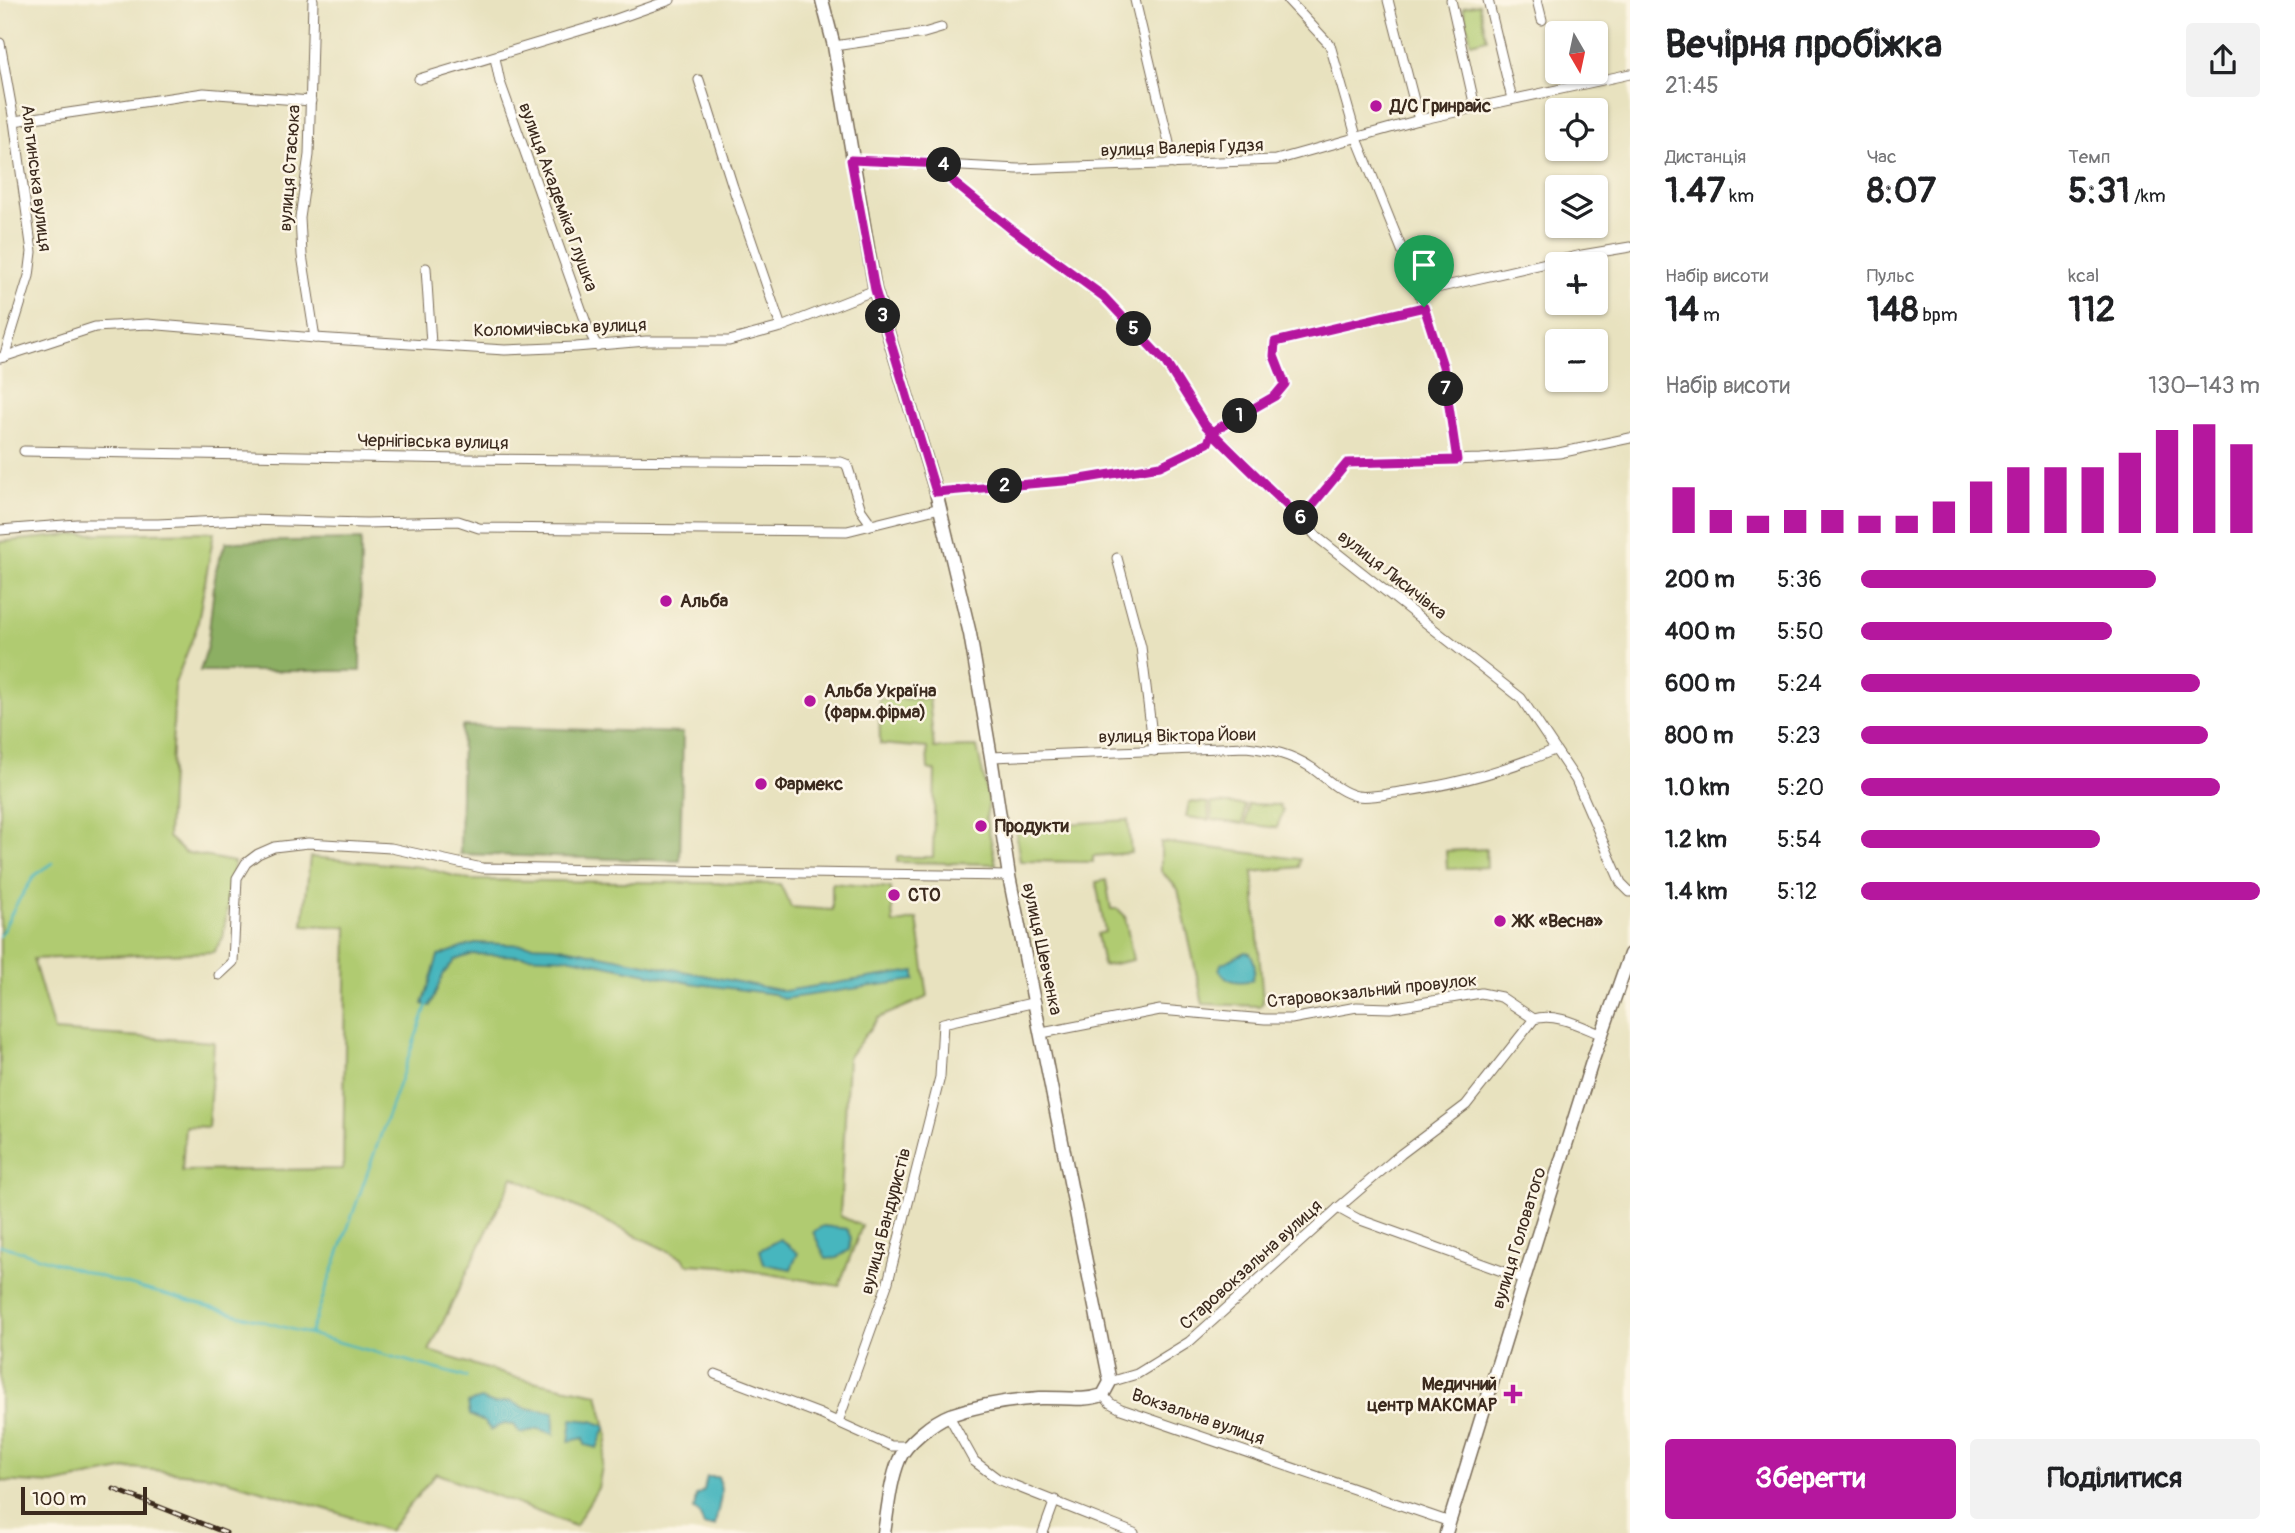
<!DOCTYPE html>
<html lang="uk">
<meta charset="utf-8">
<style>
:root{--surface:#fff;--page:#f2f2f2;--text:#202124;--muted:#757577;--accent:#b5179e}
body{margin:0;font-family:Pangolin,sans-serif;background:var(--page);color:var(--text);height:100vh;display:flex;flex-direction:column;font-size:26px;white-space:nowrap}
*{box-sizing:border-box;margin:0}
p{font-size:23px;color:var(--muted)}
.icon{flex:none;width:38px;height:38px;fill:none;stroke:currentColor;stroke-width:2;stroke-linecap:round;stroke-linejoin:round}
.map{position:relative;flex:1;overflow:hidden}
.details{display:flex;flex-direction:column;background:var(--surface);width:665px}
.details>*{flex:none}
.needle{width:46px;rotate:171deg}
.controls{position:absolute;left:1545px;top:21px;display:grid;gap:14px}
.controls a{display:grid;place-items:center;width:63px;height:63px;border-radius:7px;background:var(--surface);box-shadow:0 2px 5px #0004;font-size:35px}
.scale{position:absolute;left:21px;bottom:18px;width:126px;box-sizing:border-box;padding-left:7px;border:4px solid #3b2a1e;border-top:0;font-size:19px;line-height:24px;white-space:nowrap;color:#3b2a1e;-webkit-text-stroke:5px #fcf5e5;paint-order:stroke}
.pin{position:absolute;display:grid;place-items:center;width:60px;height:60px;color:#fff;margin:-72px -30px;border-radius:50% 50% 50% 0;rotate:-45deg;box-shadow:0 0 7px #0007}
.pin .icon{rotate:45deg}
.km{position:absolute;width:35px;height:35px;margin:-18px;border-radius:50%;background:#222;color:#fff;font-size:19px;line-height:35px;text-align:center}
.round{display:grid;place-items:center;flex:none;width:74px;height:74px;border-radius:7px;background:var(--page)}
.headline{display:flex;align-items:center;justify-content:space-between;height:119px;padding:0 35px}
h1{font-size:38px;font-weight:700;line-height:52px}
.figures{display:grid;grid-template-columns:repeat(3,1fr);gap:10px;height:119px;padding:7px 35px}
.figures div{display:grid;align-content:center}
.figures b{font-size:35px;font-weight:700}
.figures small{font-size:19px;font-weight:400}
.figures p{font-size:19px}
.chart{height:196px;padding:14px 35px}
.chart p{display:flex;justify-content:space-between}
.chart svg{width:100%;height:126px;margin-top:7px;stroke:var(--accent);stroke-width:6}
.action{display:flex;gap:14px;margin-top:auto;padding:14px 35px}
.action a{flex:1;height:80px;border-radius:7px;background:var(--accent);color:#fff;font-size:28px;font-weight:700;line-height:80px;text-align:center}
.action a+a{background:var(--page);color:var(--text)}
ul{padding:0 35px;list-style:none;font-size:23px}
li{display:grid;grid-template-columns:112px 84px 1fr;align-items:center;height:52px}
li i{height:18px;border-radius:9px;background:var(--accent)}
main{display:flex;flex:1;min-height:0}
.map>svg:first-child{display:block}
.green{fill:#b0cb71;stroke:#767a48;stroke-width:2}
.forest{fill:#8caf63;stroke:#646c40;stroke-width:2}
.water{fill:#47b6be;stroke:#41706e;stroke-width:2}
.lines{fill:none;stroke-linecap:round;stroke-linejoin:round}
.stream{stroke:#47b6be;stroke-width:2.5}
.minor-casing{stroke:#786a56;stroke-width:11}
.secondary-casing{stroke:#786a56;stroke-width:15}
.minor{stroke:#fff;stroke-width:9}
.secondary{stroke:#fff;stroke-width:12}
.rail-casing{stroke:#3b2a1e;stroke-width:5}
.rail{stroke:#fcf5e5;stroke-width:2.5;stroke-dasharray:8;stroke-linecap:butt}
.route-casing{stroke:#fff;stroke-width:14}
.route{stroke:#b5179e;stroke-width:9}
.poi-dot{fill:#b5179e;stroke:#fcf5e5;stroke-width:2.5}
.labels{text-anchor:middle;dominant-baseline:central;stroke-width:5;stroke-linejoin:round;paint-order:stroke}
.poi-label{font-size:18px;font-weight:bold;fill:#3b2a1e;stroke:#fcf5e5;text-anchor:start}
.street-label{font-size:18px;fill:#3b2a1e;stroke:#fcf5e5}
</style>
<main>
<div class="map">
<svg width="1630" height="1533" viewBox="0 0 1630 1533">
<rect width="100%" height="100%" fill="#fcf5e5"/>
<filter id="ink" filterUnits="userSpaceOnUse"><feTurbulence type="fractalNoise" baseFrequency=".0143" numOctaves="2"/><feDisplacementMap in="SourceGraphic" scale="14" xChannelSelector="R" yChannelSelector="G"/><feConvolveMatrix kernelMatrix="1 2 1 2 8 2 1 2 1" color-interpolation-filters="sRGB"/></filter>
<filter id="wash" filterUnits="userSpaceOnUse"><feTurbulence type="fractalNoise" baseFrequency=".00686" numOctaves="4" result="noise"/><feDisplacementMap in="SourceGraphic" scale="28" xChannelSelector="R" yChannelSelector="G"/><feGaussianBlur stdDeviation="1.57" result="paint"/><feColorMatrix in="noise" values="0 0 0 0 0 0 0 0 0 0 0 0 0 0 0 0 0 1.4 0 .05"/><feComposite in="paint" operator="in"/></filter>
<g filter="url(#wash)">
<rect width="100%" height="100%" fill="#e8e2bf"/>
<g class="green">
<path d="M1479 4 1487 39 1471 43 1463 7Z"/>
<path d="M214 532 197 627 175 683 168 837 184 852 234 862 223 937 214 952 33 959 54 1031 214 1042 208 1127 185 1126 182 1171 343 1169 347 927 303 925 310 857 422 867 469 880 780 884 791 907 832 910V883L891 888 893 924 917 919 928 997 878 1018 848 1058 840 1216 862 1226 839 1286 722 1266 687 1264 683 1258 513 1177 429 1351 517 1378 598 1394 608 1436 598 1488 575 1526 436 1473 389 1531 339 1513 213 1476 132 1468 53 1484 0 1481V542L80 534Z"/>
<path d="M879 699H929L934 748 977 747 989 802 986 818 996 864 897 862V857H933L935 771 928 769 927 748 880 744Z"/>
<path d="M1189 802 1208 803 1209 820 1186 817Z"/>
<path d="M1211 803 1245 805 1243 824 1212 820Z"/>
<path d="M1248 804 1279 805 1283 811 1277 828 1246 824Z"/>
<path d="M1128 820 1131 853 1093 856V862L1020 861 1015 827Z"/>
<path d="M1161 842 1300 859 1299 867 1253 872 1263 1002 1260 1006 1203 1004 1178 889 1161 871Z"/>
<path d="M1486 849 1487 867 1447 869 1446 851Z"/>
<path d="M1106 880 1111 909H1118L1125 916 1133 960 1103 966 1097 934 1105 932 1096 882Z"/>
</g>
<g class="forest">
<path d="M361 540 360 671H200L207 648 216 569 226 542Z"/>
<path d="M462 726 683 733 680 861 460 854Z"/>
</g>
<g class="water">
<path d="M475 943 555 946 784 991 915 971V980L783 999 774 994 690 983 572 958 473 954 455 960 444 973 430 1006 423 1004 438 956Z"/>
<path d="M1245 952 1250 953C1256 963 1256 970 1252 980 1238 984 1227 982 1219 970L1221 964Z"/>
<path d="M823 1226 847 1229 851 1238 849 1250 837 1258 826 1259 813 1232Z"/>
<path d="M780 1239 798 1253 791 1269 764 1264 760 1250Z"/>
<path d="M481 1399 494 1404 510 1401 525 1408 554 1412V1434L539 1429 520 1433 514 1425 503 1424 491 1430 484 1422 470 1415 468 1403Z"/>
<path d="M572 1419 592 1421 606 1426 597 1448 585 1445 584 1438 569 1441Z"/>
<path d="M707 1477H718C725 1494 717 1509 715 1526H704L699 1513 694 1510 696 1496 704 1490Z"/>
</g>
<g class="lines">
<g class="stream">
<path d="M0 936 17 903 35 875 53 863"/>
<path d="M0 1245 108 1279 466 1377"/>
<path d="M310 1334 427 1005"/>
</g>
</g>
</g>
<g filter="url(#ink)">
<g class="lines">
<defs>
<g id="minor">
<path d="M313 0 309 155 300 218 302 255 315 338"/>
<path d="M1135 0 1174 164"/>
<path d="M1288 0 1330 45 1356 136 1419 292 1443 366 1457 460"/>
<path d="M1388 0 1419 120"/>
<path d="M1451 0 1475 107"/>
<path d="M1488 0 1512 99"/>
<path d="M1537 0 1542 20"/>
<path d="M0 43 14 121 32 252 29 276 4 357"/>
<path d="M834 46 924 33 941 28"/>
<path d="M495 58 500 82 589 331 597 346"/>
<path d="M419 79 608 22 670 0"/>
<path d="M14 121 204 93 311 101"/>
<path d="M851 160 1018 169 1276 160 1419 120 1630 74"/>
<path d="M943 164 952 181 1010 228 1103 296 1166 363 1205 425 1301 519 1317 537 1521 698 1576 780 1621 883 1630 892"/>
<path d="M426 268 431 344"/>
<path d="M1419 292 1582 255 1630 247"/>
<path d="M781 327 875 290"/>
<path d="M0 358 95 327 147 324 315 338 505 350 576 347 646 341H729L781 327 733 187 699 80"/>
<path d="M24 451 463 459 841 462 846 464 848 468 861 510 871 524"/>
<path d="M936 492 1075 480 1159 466 1208 443 1212 432 1275 396 1285 385 1274 357 1275 342 1424 307"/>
<path d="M1301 519 1347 463 1481 459 1559 453 1630 438"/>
<path d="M0 530 77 524H158L242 520 366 523 458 521 479 528 847 531 940 508"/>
<path d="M1117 558 1141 647 1154 751"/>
<path d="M991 757 1246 747C1271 750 1291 754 1312 768 1326 778 1339 792 1357 796 1370 798 1386 794 1400 792 1453 785 1504 771 1554 750"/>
<path d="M219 975 233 962 237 878 246 863 258 854 274 847 308 843 391 848 482 868 1009 876"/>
<path d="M1042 1033 1160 1010 1265 1019H1291L1357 1007 1390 1008 1481 993 1501 997 1534 1019"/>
<path d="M1338 1208 1358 1219 1524 1279"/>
<path d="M715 1374 820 1414 891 1446H906"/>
<path d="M1110 1382 1137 1374 1189 1342 1338 1208 1401 1154 1466 1105 1534 1019C1556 1012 1582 1027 1603 1035"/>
<path d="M1103 1395 1110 1403 1121 1409 1450 1522"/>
<path d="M949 1416 974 1461 998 1479 1134 1533"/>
<path d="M838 1422 888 1282 940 1077 943 1023 1036 1002"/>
<path d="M1043 1533 1055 1500"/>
</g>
<g id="secondary">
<path d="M822 0 834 46 875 290 936 492 970 634 991 757 1009 876 1110 1382 1103 1395C1082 1402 1062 1397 1040 1398 1011 1400 978 1405 950 1415 934 1421 905 1444 899 1460 890 1482 888 1509 884 1533"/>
<path d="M1446 1533 1524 1279 1591 1065 1630 954"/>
</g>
</defs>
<use href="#minor" class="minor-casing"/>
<use href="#secondary" class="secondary-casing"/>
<use href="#minor" class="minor"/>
<use href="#secondary" class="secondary"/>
<defs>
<path id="rail" d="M114 1489 226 1533"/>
</defs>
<use href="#rail" class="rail-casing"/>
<use href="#rail" class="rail"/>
</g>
</g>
<g class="lines" filter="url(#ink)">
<defs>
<path id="route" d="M1424 307 1275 342 1274 356 1285 384 1275 396 1212 432 1208 443 1160 466 1075 480 936 492 875 290 851 160 943 164 952 181 1010 228 1103 296 1166 363 1205 425C1236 457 1269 488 1301 519L1347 463 1457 460 1443 366 1424 307"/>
</defs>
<use href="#route" class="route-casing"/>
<use href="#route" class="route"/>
</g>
<g class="poi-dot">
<circle cx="1376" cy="106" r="7"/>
<circle cx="666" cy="601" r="7"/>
<circle cx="810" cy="701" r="7"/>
<circle cx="761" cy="784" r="7"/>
<circle cx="981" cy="826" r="7"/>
<circle cx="894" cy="895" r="7"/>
<circle cx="1500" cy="921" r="7"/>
<path d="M1509.5 1383.5h7v7h7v7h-7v7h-7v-7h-7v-7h7z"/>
</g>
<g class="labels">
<g class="poi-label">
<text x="1390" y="106">Д/С Гринрайс</text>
<text x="680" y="601">Альба</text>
<text x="824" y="691">Альба Україна<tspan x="824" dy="21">(фарм.фірма)</tspan></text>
<text x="775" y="784">Фармекс</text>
<text x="995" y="826">Продукти</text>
<text x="908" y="895">СТО</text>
<text x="1514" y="921">ЖК «Весна»</text>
<text x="1497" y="1384" text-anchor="end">Медичний<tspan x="1497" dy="21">центр МАКСМАР</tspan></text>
</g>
<g class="street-label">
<text transform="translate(1182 148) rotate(-2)">вулиця Валерія Гудзя</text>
<text transform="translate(290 168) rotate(-86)">вулиця Стасюка</text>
<text transform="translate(36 178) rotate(83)">Альтинська вулиця</text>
<text transform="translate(558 197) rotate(70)">вулиця Академіка Глушка</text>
<text transform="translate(560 328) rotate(-2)">Коломичівська вулиця</text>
<text transform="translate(433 442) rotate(1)">Чернігівська вулиця</text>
<text transform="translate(1392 575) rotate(38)">вулиця Лисичівка</text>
<text transform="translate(1177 736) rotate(-1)">вулиця Віктора Йови</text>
<text transform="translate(1042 949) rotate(78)">вулиця Шевченка</text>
<text transform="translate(1372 991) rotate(-6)">Старовокзальний провулок</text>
<text transform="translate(886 1221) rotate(-75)">вулиця Бандуристів</text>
<text transform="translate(1519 1238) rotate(-73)">вулиця Головатого</text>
<text transform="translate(1251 1265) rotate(-42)">Старовокзальна вулиця</text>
<text transform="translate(1198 1417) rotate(19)">Вокзальна вулиця</text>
</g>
</g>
</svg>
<div class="controls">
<a><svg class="needle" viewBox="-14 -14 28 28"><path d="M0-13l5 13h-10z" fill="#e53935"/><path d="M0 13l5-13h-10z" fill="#757577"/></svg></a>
<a><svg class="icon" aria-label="locate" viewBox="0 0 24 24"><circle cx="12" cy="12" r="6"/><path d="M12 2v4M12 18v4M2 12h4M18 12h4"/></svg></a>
<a><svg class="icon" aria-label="layers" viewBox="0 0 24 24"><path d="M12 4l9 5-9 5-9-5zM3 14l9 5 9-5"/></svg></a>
<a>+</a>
<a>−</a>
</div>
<div class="scale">100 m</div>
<div class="pin" style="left:1424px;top:307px;background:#1e9e55"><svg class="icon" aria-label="arrive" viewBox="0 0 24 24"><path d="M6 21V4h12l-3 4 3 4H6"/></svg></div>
<b class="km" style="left:1240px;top:416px">1</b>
<b class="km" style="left:1005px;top:486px">2</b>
<b class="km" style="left:883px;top:316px">3</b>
<b class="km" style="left:944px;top:165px">4</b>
<b class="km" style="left:1134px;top:329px">5</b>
<b class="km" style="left:1301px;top:518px">6</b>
<b class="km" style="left:1446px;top:389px">7</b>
</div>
<section class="details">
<div class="headline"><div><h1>Вечірня пробіжка</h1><p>21:45</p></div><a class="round"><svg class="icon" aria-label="share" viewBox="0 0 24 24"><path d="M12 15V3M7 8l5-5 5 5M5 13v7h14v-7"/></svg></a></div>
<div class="figures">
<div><p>Дистанція</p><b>1.47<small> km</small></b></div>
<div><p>Час</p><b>8:07</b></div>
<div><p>Темп</p><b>5:31<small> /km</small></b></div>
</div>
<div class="figures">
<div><p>Набір висоти</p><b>14<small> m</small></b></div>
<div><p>Пульс</p><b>148<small> bpm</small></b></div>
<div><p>kcal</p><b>112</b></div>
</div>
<div class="chart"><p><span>Набір висоти</span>130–143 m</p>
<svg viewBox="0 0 160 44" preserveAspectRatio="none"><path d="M5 44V28M15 44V36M25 44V38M35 44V36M45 44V36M55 44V38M65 44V38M75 44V33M85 44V26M95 44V21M105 44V21M115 44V21M125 44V16M135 44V8M145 44V6M155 44V13"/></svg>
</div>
<ul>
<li><b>200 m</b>5:36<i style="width:74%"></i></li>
<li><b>400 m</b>5:50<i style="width:63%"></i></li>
<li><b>600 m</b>5:24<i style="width:85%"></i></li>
<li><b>800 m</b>5:23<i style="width:87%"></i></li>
<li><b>1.0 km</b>5:20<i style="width:90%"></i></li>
<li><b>1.2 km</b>5:54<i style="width:60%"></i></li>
<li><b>1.4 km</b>5:12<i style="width:100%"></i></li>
</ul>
<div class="action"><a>Зберегти</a><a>Поділитися</a></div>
</section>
</main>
